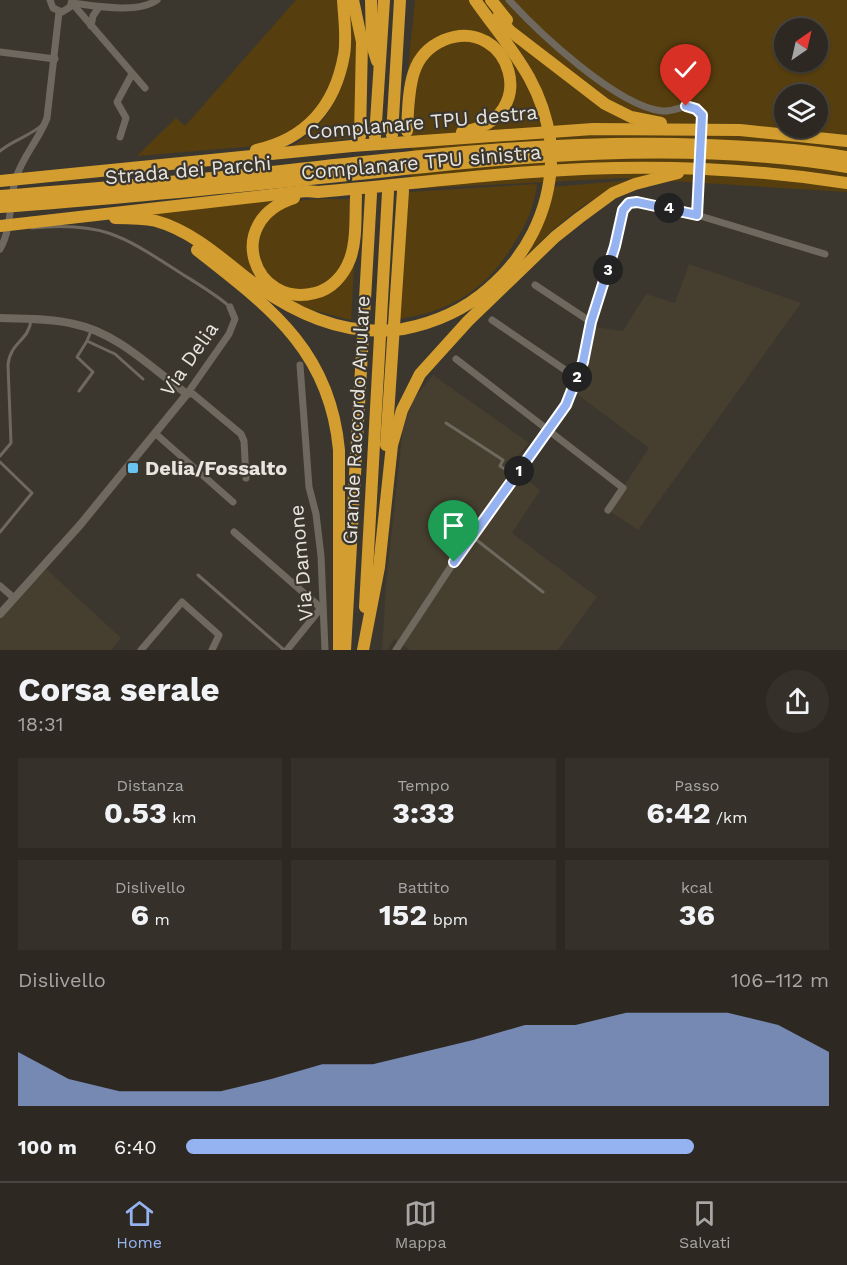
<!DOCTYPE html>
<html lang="it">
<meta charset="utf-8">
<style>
:root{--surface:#2d2922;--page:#35312a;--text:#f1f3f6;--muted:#a7a6a5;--line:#484540;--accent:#95b2f1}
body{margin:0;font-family:"Work Sans",sans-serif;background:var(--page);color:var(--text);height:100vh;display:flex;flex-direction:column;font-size:22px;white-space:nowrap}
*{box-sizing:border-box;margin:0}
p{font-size:20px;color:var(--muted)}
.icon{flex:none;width:33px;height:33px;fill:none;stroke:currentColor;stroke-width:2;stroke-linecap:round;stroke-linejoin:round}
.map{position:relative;height:650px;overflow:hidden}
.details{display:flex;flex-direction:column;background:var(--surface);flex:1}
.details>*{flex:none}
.needle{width:39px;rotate:34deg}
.controls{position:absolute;left:774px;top:18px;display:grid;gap:12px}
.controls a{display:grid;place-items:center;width:54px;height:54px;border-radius:50%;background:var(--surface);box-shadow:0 2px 4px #0004,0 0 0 2px var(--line);font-size:30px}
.pin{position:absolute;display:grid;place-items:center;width:51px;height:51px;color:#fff;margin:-62px -26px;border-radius:50% 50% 50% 0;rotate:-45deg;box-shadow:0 0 6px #0007}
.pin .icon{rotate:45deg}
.km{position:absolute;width:30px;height:30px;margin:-15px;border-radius:50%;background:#222;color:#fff;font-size:16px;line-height:30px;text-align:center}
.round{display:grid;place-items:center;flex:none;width:63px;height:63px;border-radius:32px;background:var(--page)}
.summary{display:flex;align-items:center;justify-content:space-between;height:102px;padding:0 18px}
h1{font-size:33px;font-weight:700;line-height:45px}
.figures{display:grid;grid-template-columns:repeat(3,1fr);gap:9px;height:102px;padding:6px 18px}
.figures div{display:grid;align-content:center;border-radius:0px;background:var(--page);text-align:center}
.figures b{font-size:30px;font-weight:700}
.figures small{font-size:16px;font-weight:400}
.figures p{font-size:16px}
.chart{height:168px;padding:12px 18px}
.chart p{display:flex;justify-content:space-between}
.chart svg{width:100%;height:108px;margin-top:6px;fill:var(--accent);opacity:.7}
ul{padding:0 18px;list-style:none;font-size:20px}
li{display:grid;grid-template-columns:96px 72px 1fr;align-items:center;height:45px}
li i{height:15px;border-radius:8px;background:var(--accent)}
.tabs{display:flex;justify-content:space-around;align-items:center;height:84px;border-top:2px solid var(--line);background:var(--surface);font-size:16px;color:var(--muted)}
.tabs a{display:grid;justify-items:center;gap:3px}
.tabs .on{color:var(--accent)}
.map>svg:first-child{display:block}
.built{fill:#463e2f}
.green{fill:#563e0e;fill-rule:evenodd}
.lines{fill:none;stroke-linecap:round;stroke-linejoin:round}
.service{stroke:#6e685e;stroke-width:3}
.minor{stroke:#6e685e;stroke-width:7}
.tertiary{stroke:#6e685e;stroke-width:8}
.motorway{stroke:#d39e2f;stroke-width:12}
.route-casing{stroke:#fff;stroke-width:12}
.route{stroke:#95b2f1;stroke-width:8}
.poi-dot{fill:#68c4f0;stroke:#3c372e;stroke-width:2}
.labels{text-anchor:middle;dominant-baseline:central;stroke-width:4.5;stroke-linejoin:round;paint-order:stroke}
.street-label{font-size:20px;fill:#e8e5df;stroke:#3c372e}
.poi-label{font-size:20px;font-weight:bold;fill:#e8e5df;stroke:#3c372e;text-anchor:start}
</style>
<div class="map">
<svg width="847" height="650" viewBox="0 0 847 650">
<rect width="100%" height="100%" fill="#3c372e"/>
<g class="built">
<path d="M689 264 801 303 638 530 608 510 649 448 577 394 594 327 623 331 646 294 675 303Z"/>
<path d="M433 375 529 443 509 466 540 490 512 533 597 597 558 650H410L394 639 387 650H382L386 584 403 428 413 400Z"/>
<path d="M46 569 121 638 111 650H0V619Z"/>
</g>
<g class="green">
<path d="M296 0H339V41L336 69 326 97 296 132 257 146 137 156 176 118 185 126Z"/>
<path d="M349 0 358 56 354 137 288 149C351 112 345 64 349 0Z"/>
<path d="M415 0H847V192L623 178 410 189 417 57 408 69ZM784 28H818V62H784ZM784 94H818V128H784Z"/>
<path d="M633 180C588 196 553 228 520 262L552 187Z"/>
<path d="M537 184C535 204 527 223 516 240 488 288 454 311 398 319L409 192Z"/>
<path d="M349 199C349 215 351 234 348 250 345 264 335 279 322 285 317 287 310 291 305 291 250 290 242 218 294 203 311 197 331 200 349 199Z"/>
<path d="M273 200 257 217 251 262 298 300 320 297 355 251 351 320 301 307 142 215Z"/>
</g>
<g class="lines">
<g class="service">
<path d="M0 151C13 140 30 136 42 125"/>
<path d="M32 228C102 221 123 236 179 272 196 283 214 293 229 306"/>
<path d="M91 331 87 341 115 354 143 379"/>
<path d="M79 391 93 372 77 357 87 341"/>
<path d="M446 423 503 460 500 466 514 475"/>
<path d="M0 456 11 443 8 365C10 342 29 341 31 320"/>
<path d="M0 462 32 493 0 532"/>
<path d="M474 538 543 592"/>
<path d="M198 575 284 650"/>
</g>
<g class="minor">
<path d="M50 0 53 8 62 12 70 7 72 0"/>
<path d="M72 3 145 88"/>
<path d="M72 3C95 6 138 14 157 0"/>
<path d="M91 26 93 16 99 7"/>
<path d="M0 52 55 59"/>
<path d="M120 137 126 118 117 102 132 74"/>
<path d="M697 215 825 254"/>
<path d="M0 249C12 228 9 203 15 181 21 158 39 140 47 118L59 12"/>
<path d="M535 285 591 322"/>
<path d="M230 307 235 319 229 334 187 394H193L241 434 244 441 246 478"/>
<path d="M492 320 577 378"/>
<path d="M456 359 623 488 608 510"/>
<path d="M300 365 309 487 316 514 321 556 325 650"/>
<path d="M156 434 233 502"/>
<path d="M234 532 321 608 287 650"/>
<path d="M0 586 14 598"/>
<path d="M141 650 182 602 219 635 212 650"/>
<path d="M396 650 454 562 566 405 583 362 591 322 625 207C638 196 681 211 697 215L702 115 696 109 689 106C680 107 672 112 662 111 617 106 539 33 509 0"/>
</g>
<path class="tertiary" d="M0 318C24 319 50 318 74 324 118 333 151 368 187 394L80 525 0 614"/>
<g class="motorway">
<path d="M353 0 362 42 360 136"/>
<path d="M371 0 372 45 377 61"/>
<path d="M475 0C508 47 541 79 550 139"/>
<path d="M491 0 507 20"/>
<path d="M498 17 510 31 605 104 631 117 661 123"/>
<path d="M407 131C408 112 408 90 414 72 419 57 430 46 444 40 509 14 545 119 462 132"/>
<path d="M392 135 400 0"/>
<path d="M375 137 384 0"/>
<path d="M256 150C306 139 335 106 344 55 347 37 344 18 343 0"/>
<path d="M0 181 352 146 593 129 740 130 847 141"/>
<path d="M0 196C88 189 175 182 263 173 410 156 558 139 707 145 754 147 800 149 847 157"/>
<path d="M294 198C222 221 254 309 315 293 332 289 344 275 350 259 357 240 355 216 356 196"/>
<path d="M0 207C116 199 233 187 349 175 513 157 682 139 847 167"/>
<path d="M115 218C129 218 142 218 156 221 189 230 218 255 244 276 290 312 343 338 403 329 434 323 464 310 488 289 526 257 549 212 551 163"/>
<path d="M0 226 306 191 318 192C389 186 461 177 532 172 637 164 743 167 847 183"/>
<path d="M197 250C271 308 330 351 339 450V650"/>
<path d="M386 445 403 191"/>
<path d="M365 607 388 192"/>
<path d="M345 650 371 194"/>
<path d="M363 650 379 567 392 445 402 410 420 374 468 321 555 237 579 218 613 193 635 184 678 173"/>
</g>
</g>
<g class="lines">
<defs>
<path id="route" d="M454 562 566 405 583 362 591 322 615 246 623 210 629 203 637 202 697 215 702 115 696 109 686 106"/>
</defs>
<use href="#route" class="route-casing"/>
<use href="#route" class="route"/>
</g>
<rect class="poi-dot" x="127" y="462" width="12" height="12" rx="3"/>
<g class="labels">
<g class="street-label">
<text transform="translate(422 122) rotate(-5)">Complanare TPU destra</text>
<text transform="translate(421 162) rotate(-5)">Complanare TPU sinistra</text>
<text transform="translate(188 170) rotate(-5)">Strada dei Parchi</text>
<text transform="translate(189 359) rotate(-55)">Via Delia</text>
<text transform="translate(356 420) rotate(-87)">Grande Raccordo Anulare</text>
<text transform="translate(301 563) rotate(-95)">Via Damone</text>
</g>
<g class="poi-label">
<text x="145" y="468">Delia/Fossalto</text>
</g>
</g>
</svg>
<div class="controls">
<a><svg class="needle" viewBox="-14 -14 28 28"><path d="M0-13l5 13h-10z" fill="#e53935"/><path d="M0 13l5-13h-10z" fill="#a7a6a5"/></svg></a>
<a><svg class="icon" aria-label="layers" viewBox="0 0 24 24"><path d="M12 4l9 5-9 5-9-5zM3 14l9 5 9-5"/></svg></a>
</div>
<div class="pin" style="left:454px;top:562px;background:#1e9e55"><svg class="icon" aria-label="arrive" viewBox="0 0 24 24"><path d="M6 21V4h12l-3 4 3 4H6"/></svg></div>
<div class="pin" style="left:686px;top:106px;background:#d93025"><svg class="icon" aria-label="check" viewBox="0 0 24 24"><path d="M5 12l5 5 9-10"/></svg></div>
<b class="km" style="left:519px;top:471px">1</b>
<b class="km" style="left:577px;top:377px">2</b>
<b class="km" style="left:608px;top:270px">3</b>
<b class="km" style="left:669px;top:208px">4</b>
</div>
<section class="details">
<div class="summary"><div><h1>Corsa serale</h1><p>18:31</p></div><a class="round"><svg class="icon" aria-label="share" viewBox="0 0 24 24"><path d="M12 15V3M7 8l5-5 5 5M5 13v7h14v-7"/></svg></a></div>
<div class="figures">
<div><p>Distanza</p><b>0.53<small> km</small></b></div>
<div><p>Tempo</p><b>3:33</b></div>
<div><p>Passo</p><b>6:42<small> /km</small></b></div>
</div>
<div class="figures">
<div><p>Dislivello</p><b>6<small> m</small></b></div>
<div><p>Battito</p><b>152<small> bpm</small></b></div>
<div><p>kcal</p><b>36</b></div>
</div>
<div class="chart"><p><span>Dislivello</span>106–112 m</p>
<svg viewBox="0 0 160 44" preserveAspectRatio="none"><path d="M0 44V22L10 33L20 38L30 38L40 38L50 33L60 27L70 27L80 22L90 17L100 11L110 11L120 6L130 6L140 6L150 11L160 22V44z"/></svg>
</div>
<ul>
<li><b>100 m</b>6:40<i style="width:79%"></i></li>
</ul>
</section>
<nav class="tabs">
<a class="on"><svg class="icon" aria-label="home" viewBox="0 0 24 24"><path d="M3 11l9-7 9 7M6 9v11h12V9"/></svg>Home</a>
<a><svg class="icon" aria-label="map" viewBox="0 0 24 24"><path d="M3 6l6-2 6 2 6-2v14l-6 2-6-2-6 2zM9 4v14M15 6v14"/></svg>Mappa</a>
<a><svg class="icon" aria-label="saved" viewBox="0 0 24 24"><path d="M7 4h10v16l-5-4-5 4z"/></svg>Salvati</a>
</nav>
